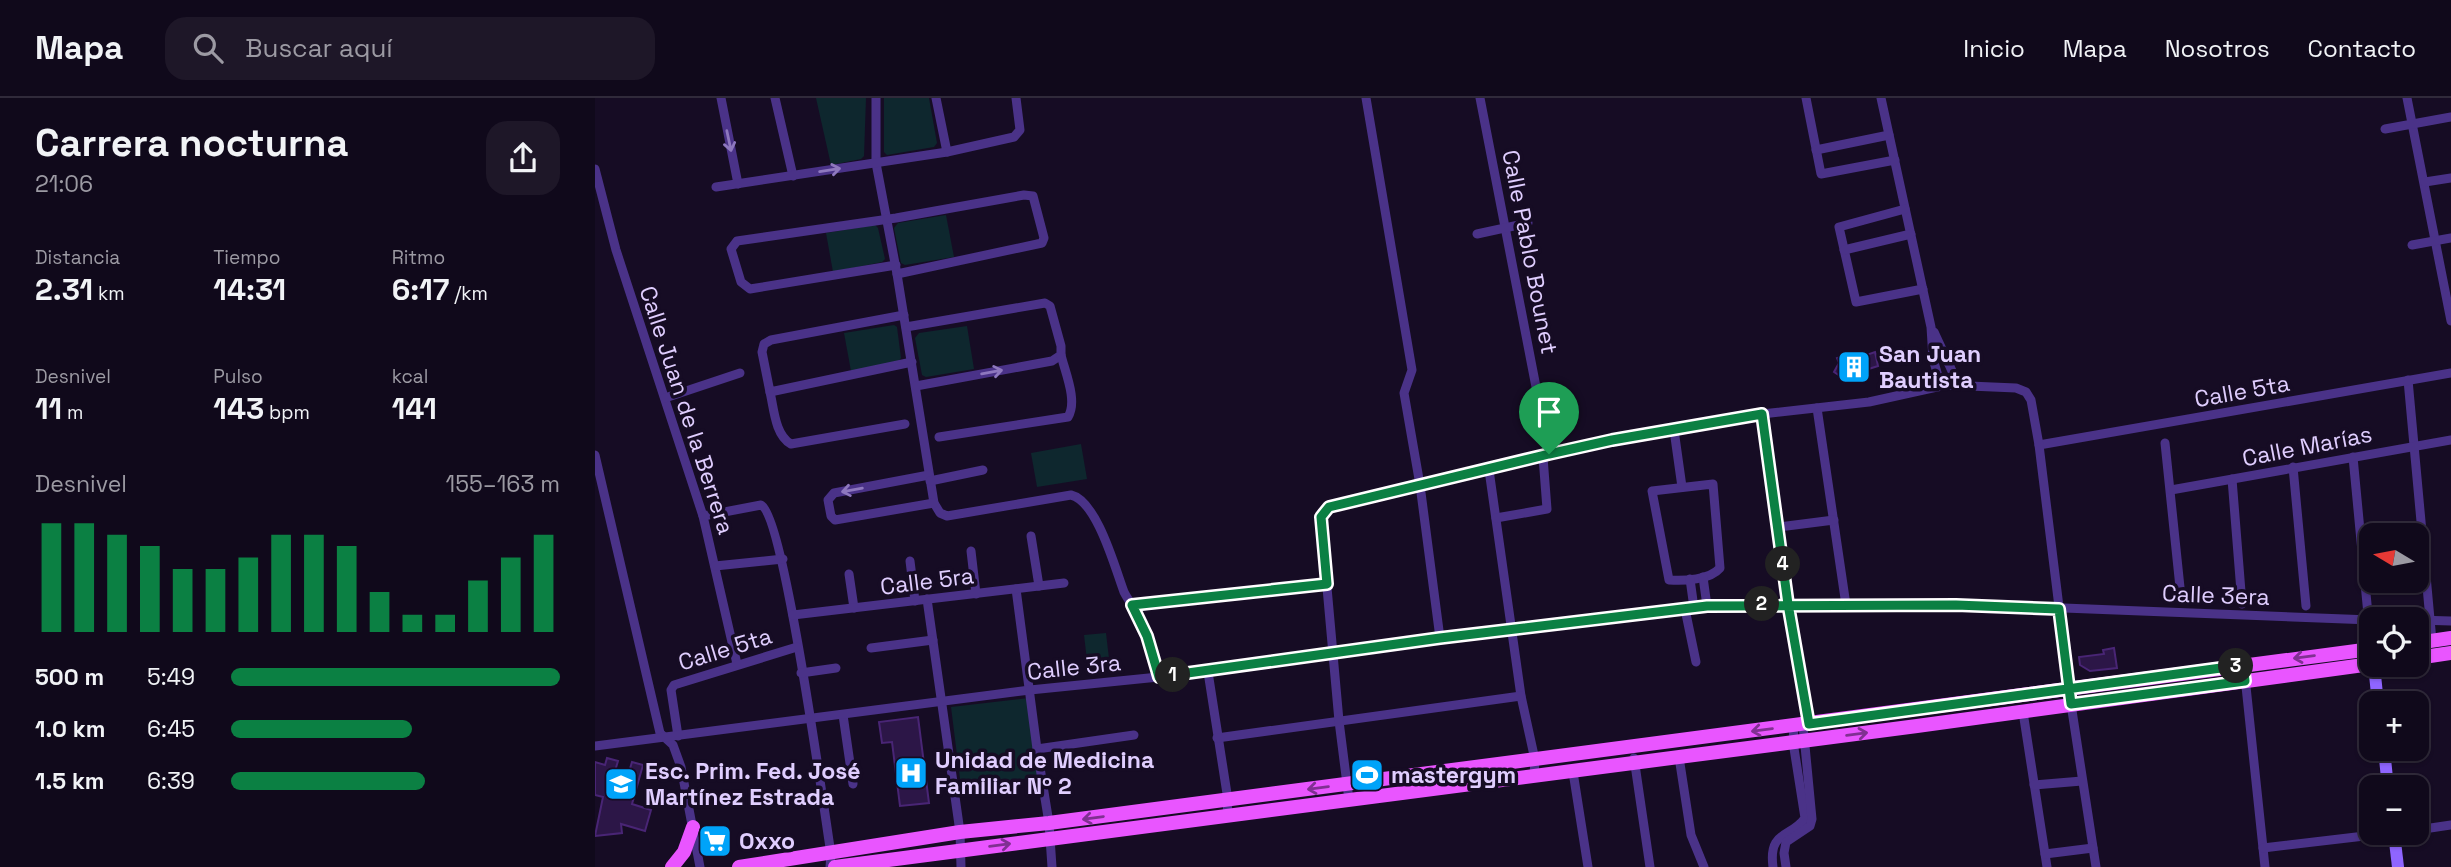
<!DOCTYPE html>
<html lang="es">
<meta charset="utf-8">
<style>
:root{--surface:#10091b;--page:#1e1728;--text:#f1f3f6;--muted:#9c9aa3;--line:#302a3a;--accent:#0b8043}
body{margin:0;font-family:"Space Grotesk",sans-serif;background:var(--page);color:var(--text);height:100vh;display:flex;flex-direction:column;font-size:26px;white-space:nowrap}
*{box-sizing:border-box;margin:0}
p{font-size:23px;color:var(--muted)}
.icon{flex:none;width:38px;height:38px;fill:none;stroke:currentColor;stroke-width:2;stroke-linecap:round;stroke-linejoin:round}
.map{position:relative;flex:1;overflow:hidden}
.panel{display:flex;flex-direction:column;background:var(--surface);width:595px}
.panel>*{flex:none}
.needle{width:46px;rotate:280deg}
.fabs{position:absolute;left:1764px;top:425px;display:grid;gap:14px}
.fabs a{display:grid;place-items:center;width:70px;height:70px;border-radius:14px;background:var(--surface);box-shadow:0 2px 5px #0004,0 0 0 2px var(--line);font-size:35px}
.pin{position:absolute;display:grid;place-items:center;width:60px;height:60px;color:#fff;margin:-72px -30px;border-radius:50% 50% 50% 0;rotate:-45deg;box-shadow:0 0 7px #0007}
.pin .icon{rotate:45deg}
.km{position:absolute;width:35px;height:35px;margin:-18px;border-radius:50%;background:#222;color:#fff;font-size:19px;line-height:35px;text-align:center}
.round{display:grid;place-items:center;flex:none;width:74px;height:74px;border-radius:21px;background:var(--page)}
.summary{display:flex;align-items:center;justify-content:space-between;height:119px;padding:0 35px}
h1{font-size:38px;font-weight:800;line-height:52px}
.stats{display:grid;grid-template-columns:repeat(3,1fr);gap:10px;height:119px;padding:7px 35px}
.stats div{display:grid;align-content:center}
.stats b{font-size:30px;font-weight:800}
.stats small{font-size:19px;font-weight:400}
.stats p{font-size:19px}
.chart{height:196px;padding:14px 35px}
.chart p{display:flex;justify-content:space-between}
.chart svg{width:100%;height:126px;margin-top:7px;stroke:var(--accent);stroke-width:6}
ul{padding:0 35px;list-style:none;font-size:23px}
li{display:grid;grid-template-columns:112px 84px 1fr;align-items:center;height:52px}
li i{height:18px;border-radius:9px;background:var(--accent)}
header{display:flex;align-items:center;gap:42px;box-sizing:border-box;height:98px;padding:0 35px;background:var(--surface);border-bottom:2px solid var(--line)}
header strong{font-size:33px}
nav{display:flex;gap:38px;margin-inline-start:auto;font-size:24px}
.search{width:490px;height:63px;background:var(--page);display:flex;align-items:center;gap:18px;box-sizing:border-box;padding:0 24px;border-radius:21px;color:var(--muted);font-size:26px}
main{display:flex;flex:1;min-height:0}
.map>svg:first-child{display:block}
.green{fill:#0e272e}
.building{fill:#2c1647;stroke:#492575;stroke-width:2}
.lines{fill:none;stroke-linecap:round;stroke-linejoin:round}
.street{stroke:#4a3288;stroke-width:9}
.secondary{stroke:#8f65ff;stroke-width:12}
.primary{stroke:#e955ff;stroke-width:14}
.oneway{stroke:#8e78be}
.oneway2{stroke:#803092}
.route-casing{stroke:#fff;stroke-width:14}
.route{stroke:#0b8043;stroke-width:9}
.labels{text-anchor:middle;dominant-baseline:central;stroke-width:7;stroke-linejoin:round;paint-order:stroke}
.street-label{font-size:23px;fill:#e0ceff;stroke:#160c24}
.poi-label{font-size:23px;font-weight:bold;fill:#e0ceff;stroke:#160c24;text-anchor:start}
</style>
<header>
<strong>Mapa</strong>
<div class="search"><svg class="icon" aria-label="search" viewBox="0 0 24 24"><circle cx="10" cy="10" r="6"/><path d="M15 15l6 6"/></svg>Buscar aquí</div>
<nav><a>Inicio</a><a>Mapa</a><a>Nosotros</a><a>Contacto</a></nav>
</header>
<main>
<section class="panel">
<div class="summary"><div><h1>Carrera nocturna</h1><p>21:06</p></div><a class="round"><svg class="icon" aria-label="share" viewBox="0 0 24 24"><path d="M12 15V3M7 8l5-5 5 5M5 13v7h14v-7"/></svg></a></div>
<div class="stats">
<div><p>Distancia</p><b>2.31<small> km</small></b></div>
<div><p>Tiempo</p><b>14:31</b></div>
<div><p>Ritmo</p><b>6:17<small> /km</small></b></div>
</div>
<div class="stats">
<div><p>Desnivel</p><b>11<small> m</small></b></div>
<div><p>Pulso</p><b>143<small> bpm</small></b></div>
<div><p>kcal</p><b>141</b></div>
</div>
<div class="chart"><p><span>Desnivel</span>155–163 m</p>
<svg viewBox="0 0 160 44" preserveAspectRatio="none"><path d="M5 44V6M15 44V6M25 44V10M35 44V14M45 44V22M55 44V22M65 44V18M75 44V10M85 44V10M95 44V14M105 44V30M115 44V38M125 44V38M135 44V26M145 44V18M155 44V10"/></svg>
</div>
<ul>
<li><b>500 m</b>5:49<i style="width:100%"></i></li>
<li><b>1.0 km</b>6:45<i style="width:55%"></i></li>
<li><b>1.5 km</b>6:39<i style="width:59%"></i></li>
</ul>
</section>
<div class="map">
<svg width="1856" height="769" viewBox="0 0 1856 769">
<rect width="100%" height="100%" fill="#160c24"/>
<g class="green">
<path d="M221 0H271L269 58 266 61 236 67Z"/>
<path d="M289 0H334L342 45 339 49 292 57 289 54Z"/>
<path d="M351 117 359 159 310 167 306 165 299 130 303 125Z"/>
<path d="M280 127 283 130 290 161 287 164 238 174 231 135Z"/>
<path d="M299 227 302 229 306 260 303 264 256 273 249 235Z"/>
<path d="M372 228 379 271 331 279 327 277 320 240 324 235Z"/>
<path d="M486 346 492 381 442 389 436 355Z"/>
<path d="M511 535 515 569 493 571 489 537Z"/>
<path d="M434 600 443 679 366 689 356 609Z"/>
</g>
<g class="building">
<path d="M1280 254 1283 268 1261 275 1262 280 1250 284 1248 280 1239 274 1244 265 1242 260 1254 256 1257 262Z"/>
<path d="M1519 550 1522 570 1495 573 1485 567 1484 559 1509 556 1508 552Z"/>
<path d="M323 619 334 705 305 708 297 644 287 645 284 624Z"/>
<path d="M12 660 23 663 17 683 30 687 37 664 48 667 37 706 56 712 50 733 26 726 27 735 0 738 8 699 0 697V664L10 667Z"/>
<path d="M125 732 128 752 115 754 111 734Z"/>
</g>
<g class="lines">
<g class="street">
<path d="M126 0 143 86"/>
<path d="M180 0 198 78"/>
<path d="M281 0V65L302 176 339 405 345 415 352 418 476 397C502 403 520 470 529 494 533 502 539 509 543 517 553 537 557 558 564 579"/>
<path d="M341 0 352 54"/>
<path d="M771 0 817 272 809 295 825 387 845 540"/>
<path d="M885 0 954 356"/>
<path d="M1211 0 1226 76 1300 62"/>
<path d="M1286 0 1336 229 1338 261 1346 288"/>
<path d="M1812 0 1856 223"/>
<path d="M1790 31 1856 19"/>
<path d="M1221 52 1294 37"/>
<path d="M0 71 21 152 108 418 142 566"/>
<path d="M1830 84 1856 80"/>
<path d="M121 89 352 54 419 39 425 32 421 0"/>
<path d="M1310 111 1244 129 1261 204 1328 191"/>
<path d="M882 136 933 125"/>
<path d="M1817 147 1856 140"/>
<path d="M1249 152 1316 136"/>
<path d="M301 167 155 191 146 184 136 151 142 143 301 120 429 97 438 98 449 140 447 145 302 176"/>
<path d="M309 217 176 242 169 246 167 254 175 294 317 264"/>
<path d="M311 229 450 205 455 208 466 248V257L457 263 321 288"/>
<path d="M1339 234 1363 286"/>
<path d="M1813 282 1837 543"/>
<path d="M175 294C179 311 180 337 196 346L310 326"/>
<path d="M70 300 145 275"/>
<path d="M1222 310 1251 507"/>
<path d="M1167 316 1193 506 1214 627"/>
<path d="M1079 332 1087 389"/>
<path d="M344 339 473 319C483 303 470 274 466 257"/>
<path d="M1570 345 1586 499"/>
<path d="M1444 347 1856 275"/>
<path d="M0 357 65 635 78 647 86 669 105 769"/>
<path d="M1758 359 1776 548"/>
<path d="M1698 369 1711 508"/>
<path d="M894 372 926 598 940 662 939 677"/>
<path d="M334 377 239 395 233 402 236 418 240 422 339 405"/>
<path d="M1637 381 1647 506"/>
<path d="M335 383 388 372"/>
<path d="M1118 386 1125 470C1115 482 1089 483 1074 482L1057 393Z"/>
<path d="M1576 392 1856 342"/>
<path d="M108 418 166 407C189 418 229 712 236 756L235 769"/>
<path d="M901 420 952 411 948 359"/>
<path d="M1184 429 1239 422"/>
<path d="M436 438 444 488"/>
<path d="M376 453 381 496"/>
<path d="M315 463 320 503"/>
<path d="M120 468 188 461"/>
<path d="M254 476 259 510"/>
<path d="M1108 479 1112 508"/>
<path d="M1095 481 1099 510"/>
<path d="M421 491 442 651 454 725 457 769"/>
<path d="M332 501 365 734 366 769"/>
<path d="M537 507 732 486"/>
<path d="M1090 511 1101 564"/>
<path d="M198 517 469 485"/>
<path d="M1822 522 1856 523"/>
<path d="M276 550 338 542"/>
<path d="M613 574 633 702 632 717"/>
<path d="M206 575 241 570"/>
<path d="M1650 579 1670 769"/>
<path d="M1428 614 1452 769"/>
<path d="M248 617 258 686"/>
<path d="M83 638 76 592 79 587 202 549"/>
<path d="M622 640 926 598"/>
<path d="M0 648 435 592 613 574 845 540 1112 508 1159 506 1420 508 1776 522"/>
<path d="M442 651 539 637"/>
<path d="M1084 659 1096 737 1109 769"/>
<path d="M1039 660 1055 769"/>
<path d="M978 674 993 769"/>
<path d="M1439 687 1487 683"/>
<path d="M754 702 744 623 726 423 727 414 734 409 1017 342 1167 316 1274 304 1351 287 1421 290 1431 294 1436 302 1444 347 1476 606 1501 769"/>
<path d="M1822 732 1856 727"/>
<path d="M1668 750 1795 735"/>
<path d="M1450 756 1498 750"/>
<path d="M1178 769C1173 732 1196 740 1210 720L1198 644 1199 628"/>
<path d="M1191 769 1189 755 1191 744 1215 728 1217 721 1208 627"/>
</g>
<g class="secondary">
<path d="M1779 567 1783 606"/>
<path d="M1789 651 1793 690"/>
<path d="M1799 735 1803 769"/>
</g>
<g class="primary">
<path d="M1822 545 1856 540"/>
<path d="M1822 560 1856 555"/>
<path d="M77 769 89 754 98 729"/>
<path d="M144 769 365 734 454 725 1776 551"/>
<path d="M240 769 1322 628 1776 566"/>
</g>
</g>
<defs><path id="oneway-shaft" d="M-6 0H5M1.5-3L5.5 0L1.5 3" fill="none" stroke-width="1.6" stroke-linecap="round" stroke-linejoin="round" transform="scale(1.75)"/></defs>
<g class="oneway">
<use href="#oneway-shaft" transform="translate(134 43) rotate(78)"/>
<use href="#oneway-shaft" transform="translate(235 72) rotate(-9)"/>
<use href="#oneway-shaft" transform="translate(397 274) rotate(-10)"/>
<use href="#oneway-shaft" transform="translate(257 392) rotate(170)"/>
</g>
<g class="oneway2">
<use href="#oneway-shaft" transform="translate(1709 559) rotate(173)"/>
<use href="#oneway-shaft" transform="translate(1167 632) rotate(173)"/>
<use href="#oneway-shaft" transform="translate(1262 636) rotate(-7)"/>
<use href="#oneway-shaft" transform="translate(723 690) rotate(173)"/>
<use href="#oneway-shaft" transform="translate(498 720) rotate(172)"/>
<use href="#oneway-shaft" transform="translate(405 747) rotate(-7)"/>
</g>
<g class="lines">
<defs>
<path id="route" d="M954 356 734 409 726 419 732 486 537 507 552 538 564 579 845 540 1112 508 1361 507 1464 511 1476 606 1650 583 1648 567 1214 626 1193 506 1167 316 1017 342 954 356"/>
</defs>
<use href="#route" class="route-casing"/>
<use href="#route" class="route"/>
</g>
<defs>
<symbol id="building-square" viewBox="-11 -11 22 22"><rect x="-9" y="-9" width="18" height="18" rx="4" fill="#00a3f9" stroke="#160c24"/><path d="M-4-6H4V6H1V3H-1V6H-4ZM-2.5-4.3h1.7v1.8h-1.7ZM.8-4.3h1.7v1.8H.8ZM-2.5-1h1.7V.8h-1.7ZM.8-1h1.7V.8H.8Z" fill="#fff"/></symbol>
<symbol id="hospital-square" viewBox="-11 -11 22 22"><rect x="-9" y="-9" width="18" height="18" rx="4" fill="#00a3f9" stroke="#160c24"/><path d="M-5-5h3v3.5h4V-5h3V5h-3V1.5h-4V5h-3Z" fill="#fff"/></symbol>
<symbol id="stadium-square" viewBox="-11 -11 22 22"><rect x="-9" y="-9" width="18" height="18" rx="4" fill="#00a3f9" stroke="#160c24"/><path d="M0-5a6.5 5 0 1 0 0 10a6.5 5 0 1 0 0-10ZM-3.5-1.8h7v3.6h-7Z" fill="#fff"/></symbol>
<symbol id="school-square" viewBox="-11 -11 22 22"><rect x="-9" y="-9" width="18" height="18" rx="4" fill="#00a3f9" stroke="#160c24"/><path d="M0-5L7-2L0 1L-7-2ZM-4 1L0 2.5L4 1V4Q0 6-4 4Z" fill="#fff"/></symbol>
<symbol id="supermarket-square" viewBox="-11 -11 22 22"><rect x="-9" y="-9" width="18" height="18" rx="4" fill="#00a3f9" stroke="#160c24"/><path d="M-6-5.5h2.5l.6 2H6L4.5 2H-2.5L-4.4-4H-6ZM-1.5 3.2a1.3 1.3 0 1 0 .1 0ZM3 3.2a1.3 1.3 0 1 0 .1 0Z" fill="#fff"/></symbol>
</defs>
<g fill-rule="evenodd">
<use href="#building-square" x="1240" y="250" width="38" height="38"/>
<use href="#hospital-square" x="297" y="656" width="38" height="38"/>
<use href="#stadium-square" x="753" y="658" width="38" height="38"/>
<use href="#school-square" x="7" y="667" width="38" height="38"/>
<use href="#supermarket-square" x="101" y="724" width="38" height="38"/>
</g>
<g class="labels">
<g class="street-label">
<text transform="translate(935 154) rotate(79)">Calle Pablo Bounet</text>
<text transform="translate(1647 293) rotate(-10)">Calle 5ta</text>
<text transform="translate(92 312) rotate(72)">Calle Juan de la Berrera</text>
<text transform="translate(1712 348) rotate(-11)">Calle Marías</text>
<text transform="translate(332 483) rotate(-7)">Calle 5ra</text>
<text transform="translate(1621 497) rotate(2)">Calle 3era</text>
<text transform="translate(130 551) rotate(-17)">Calle 5ta</text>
<text transform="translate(479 569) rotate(-6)">Calle 3ra</text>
</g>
<g class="poi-label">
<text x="1284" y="256">San Juan<tspan x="1284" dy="26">Bautista</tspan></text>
<text x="340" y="662">Unidad de Medicina<tspan x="340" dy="26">Familiar Nº 2</tspan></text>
<text x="50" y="673">Esc. Prim. Fed. José<tspan x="50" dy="26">Martínez Estrada</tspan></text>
<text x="796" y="677">mastergym</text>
<text x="144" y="743">Oxxo</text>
</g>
</g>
</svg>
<div class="fabs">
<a><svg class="needle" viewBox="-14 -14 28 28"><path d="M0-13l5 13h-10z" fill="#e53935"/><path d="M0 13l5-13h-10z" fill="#9c9aa3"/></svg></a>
<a><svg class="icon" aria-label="locate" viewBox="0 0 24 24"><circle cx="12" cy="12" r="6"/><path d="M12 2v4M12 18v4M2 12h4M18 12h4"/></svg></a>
<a>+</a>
<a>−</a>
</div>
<div class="pin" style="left:954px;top:356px;background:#1e9e55"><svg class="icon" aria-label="arrive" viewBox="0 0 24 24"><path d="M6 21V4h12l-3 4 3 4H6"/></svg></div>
<b class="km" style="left:578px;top:577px">1</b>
<b class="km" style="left:1167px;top:506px">2</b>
<b class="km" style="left:1641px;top:568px">3</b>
<b class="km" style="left:1188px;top:466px">4</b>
</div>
</main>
